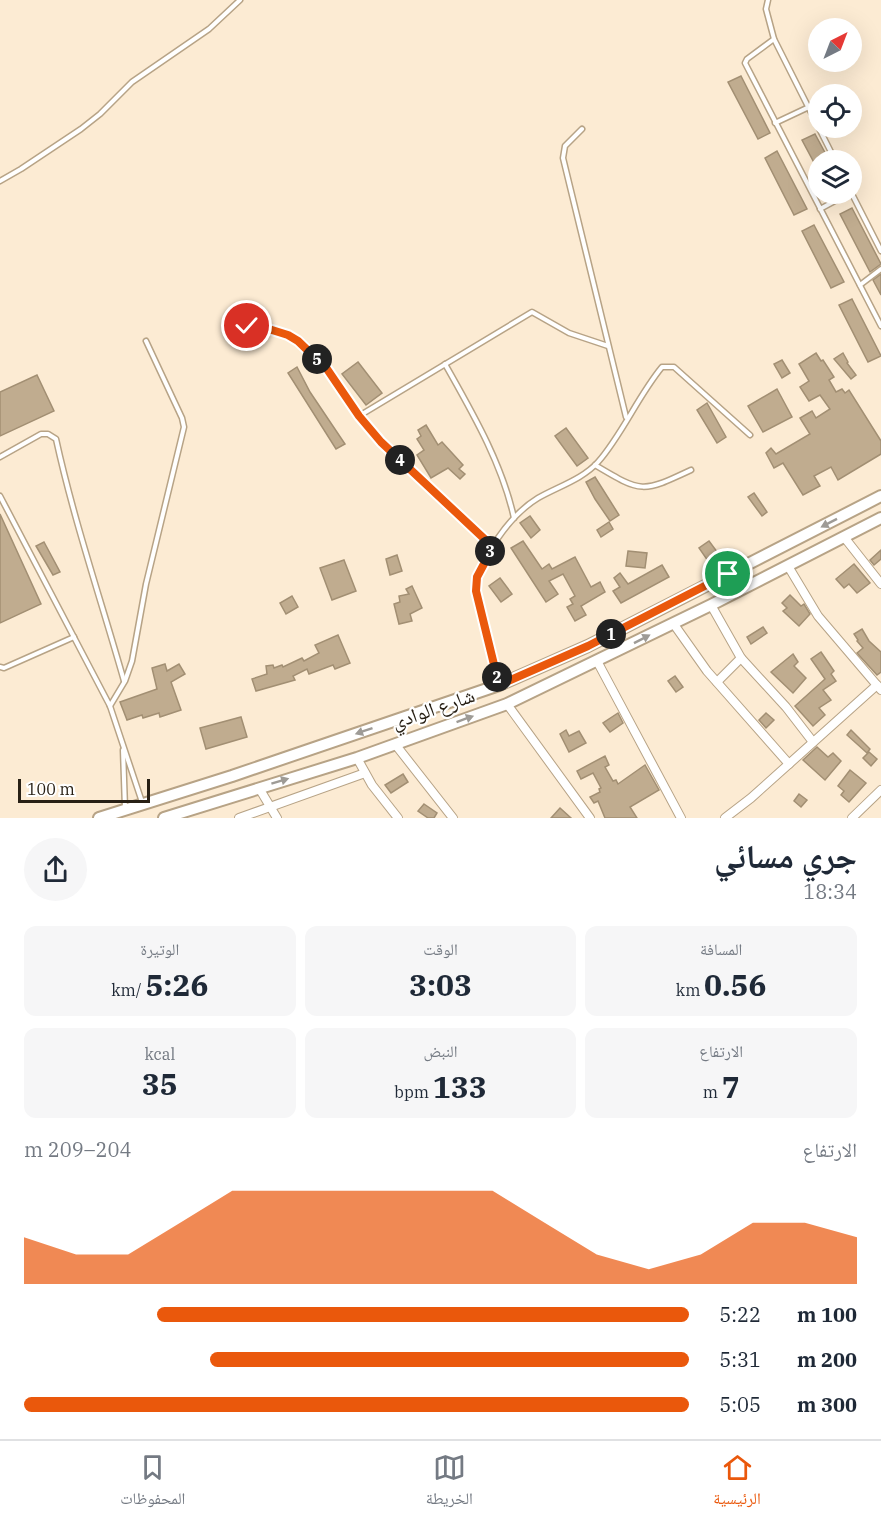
<!DOCTYPE html>
<html lang="ar">
<meta charset="utf-8">
<style>
:root{--surface:#fff;--page:#f6f6f7;--text:#1f2937;--muted:#747a83;--line:#e0e1e3;--accent:#ea580c}
body{margin:0;font-family:"IBM Plex Serif","Noto Naskh Arabic",serif;background:var(--page);color:var(--text);direction:rtl;height:100vh;display:flex;flex-direction:column;font-size:22px;white-space:nowrap}
*{box-sizing:border-box;margin:0}
p{font-size:20px;color:var(--muted)}
.icon{flex:none;width:33px;height:33px;fill:none;stroke:currentColor;stroke-width:2;stroke-linecap:round;stroke-linejoin:round}
.map{position:relative;height:818px;overflow:hidden;direction:ltr}
.details{display:flex;flex-direction:column;background:var(--surface);flex:1}
.details>*{flex:none}
.needle{width:39px;rotate:42deg}
.controls{position:absolute;left:808px;top:18px;display:grid;gap:12px}
.controls a{display:grid;place-items:center;width:54px;height:54px;border-radius:50%;background:var(--surface);box-shadow:0 6px 24px #0002;font-size:30px}
.scale{position:absolute;left:18px;bottom:15px;width:132px;box-sizing:border-box;padding-left:6px;border:3px solid #282015;border-top:0;font-size:16px;line-height:21px;white-space:nowrap;color:#282015;-webkit-text-stroke:4px #fff;paint-order:stroke}
.pin{position:absolute;display:grid;place-items:center;width:51px;height:51px;color:#fff;margin:-26px;border:3px solid #fff;border-radius:50%;box-shadow:0 2px 6px #0007}
.km{position:absolute;width:30px;height:30px;margin:-15px;border-radius:50%;background:#222;color:#fff;font-size:16px;line-height:30px;text-align:center}
.round{display:grid;place-items:center;flex:none;width:63px;height:63px;border-radius:32px;background:var(--page)}
.head{display:flex;align-items:center;justify-content:space-between;height:102px;padding:0 24px}
h1{font-size:33px;font-weight:700;line-height:45px}
.figures{display:grid;grid-template-columns:repeat(3,1fr);gap:9px;height:102px;padding:6px 24px}
.figures div{display:grid;align-content:center;border-radius:12px;background:var(--page);text-align:center}
.figures b{font-size:30px;font-weight:700}
.figures small{font-size:16px;font-weight:400}
.figures p{font-size:16px}
.chart{height:168px;padding:12px 24px}
.chart p{display:flex;justify-content:space-between}
.chart svg{width:100%;height:108px;margin-top:6px;fill:var(--accent);opacity:.7}
ul{padding:0 24px;list-style:none;font-size:20px}
li{display:grid;grid-template-columns:96px 72px 1fr;align-items:center;height:45px}
li i{height:15px;border-radius:8px;background:var(--accent)}
.tab-bar{display:flex;justify-content:space-around;align-items:center;height:84px;border-top:2px solid var(--line);background:var(--surface);font-size:16px;color:var(--muted)}
.tab-bar a{display:grid;justify-items:center;gap:3px}
.tab-bar .active{color:var(--accent)}
.map>svg:first-child{display:block}
.building{fill:#c0ac8f;stroke:#a28f73;stroke-width:1.5}
.lines{fill:none;stroke-linecap:round;stroke-linejoin:round}
.service-casing{stroke:#b7a386;stroke-width:7}
.minor-casing{stroke:#b7a386;stroke-width:10}
.secondary-casing{stroke:#b7a386;stroke-width:14}
.service{stroke:#fff;stroke-width:4}
.minor{stroke:#fff;stroke-width:8}
.secondary{stroke:#fff;stroke-width:10}
.oneway{fill:#9e9b96}
.route-casing{stroke:#fff;stroke-width:12}
.route{stroke:#ea580c;stroke-width:8}
.labels{text-anchor:middle;dominant-baseline:central;stroke-width:4.5;stroke-linejoin:round;paint-order:stroke}
.street-label{font-size:20px;fill:#282015;stroke:#fff}
</style>
<div class="map">
<svg width="881" height="818" viewBox="0 0 881 818">
<rect width="100%" height="100%" fill="#fcebd3"/>
<g class="building">
<path d="M741 76 770 133 758 139 728 82Z"/>
<path d="M815 134 829 160H819V172L802 140Z"/>
<path d="M777 151 807 209 794 215 765 158Z"/>
<path d="M852 208 881 264 870 272 840 214Z"/>
<path d="M814 225 844 282 831 288 802 231Z"/>
<path d="M881 274V295L873 280Z"/>
<path d="M852 299 881 356 868 362 839 305Z"/>
<path d="M816 353 821 361 823 360 834 377 829 380 836 392 842 389 845 393 849 390 881 441V454L838 480 831 467 814 476 820 486 803 495 783 463 774 468 766 453 771 448 776 454 810 434 800 418 812 411 816 418 830 409 820 395 809 401 800 387 809 381 799 364Z"/>
<path d="M843 353 848 362 847 363 856 375 851 379 834 359Z"/>
<path d="M782 360 790 373 782 378 774 364Z"/>
<path d="M358 362 382 393 366 405 342 374Z"/>
<path d="M297 367 310 392 345 444 336 449 288 373Z"/>
<path d="M37 375 54 411 0 436V392Z"/>
<path d="M777 389 792 417 763 432 748 406Z"/>
<path d="M707 403 726 437 717 443 697 410Z"/>
<path d="M426 425 438 445 442 442 463 465 459 469 465 474 460 479 448 468 431 478 417 455 424 450 417 439 421 436 418 430Z"/>
<path d="M566 428 588 458 577 466 555 436Z"/>
<path d="M595 477 619 515 610 521 595 499 586 482Z"/>
<path d="M754 493 767 512 762 516 748 497Z"/>
<path d="M0 514 41 604 0 623Z"/>
<path d="M530 516 540 530 531 538 520 523Z"/>
<path d="M609 522 613 529 601 537 597 530Z"/>
<path d="M523 541 542 569 549 564 552 569 575 557 591 587 600 582 605 592 581 606 586 615 575 621 567 607 573 604 570 599 575 596 563 574 549 581 558 594 546 602 511 548Z"/>
<path d="M709 541 718 553 708 561 699 548Z"/>
<path d="M44 542 60 572 53 575 36 546Z"/>
<path d="M881 550V559L874 565 870 560Z"/>
<path d="M628 551 647 553 645 568 626 566Z"/>
<path d="M397 555 402 571 390 575 386 559Z"/>
<path d="M344 560 356 591 332 600 320 568Z"/>
<path d="M854 564 870 583 857 593 849 584 844 588 836 579Z"/>
<path d="M662 565 669 577 621 603 613 591 620 587 614 578 620 573 628 584Z"/>
<path d="M500 578 512 594 501 602 489 586Z"/>
<path d="M412 586 422 608 410 614 412 621 399 624 394 604 400 602 399 596 409 594 406 589Z"/>
<path d="M790 595 801 606 804 604 810 614 799 626 783 611 787 608 782 603Z"/>
<path d="M292 596 298 607 286 614 280 603Z"/>
<path d="M763 627 767 633 751 644 747 637Z"/>
<path d="M862 629 869 641 881 652V672L877 675 857 653 863 648 857 641 858 640 854 634Z"/>
<path d="M338 635 350 663 335 669 333 665 309 674 307 669 293 676 295 680 256 691 252 679 267 674 266 666 273 665 274 668 282 665 283 667 302 658 304 661 319 653 315 645Z"/>
<path d="M821 652 834 671 831 674 836 681 823 690 831 700 819 708 825 715 813 726 795 706 825 679 811 659Z"/>
<path d="M793 654 798 662 794 666 806 678 793 693 771 672Z"/>
<path d="M165 664 167 671 179 664 185 674 171 682 181 710 160 717 159 713 143 718 142 715 127 720 120 702 157 689 152 668Z"/>
<path d="M675 676 683 687 676 692 668 681Z"/>
<path d="M618 713 623 723 610 732 603 723Z"/>
<path d="M766 713 774 720 766 728 759 720Z"/>
<path d="M241 717 247 737 206 749 200 728Z"/>
<path d="M566 730 569 736 579 731 586 743 569 752 560 734Z"/>
<path d="M851 730 870 749 867 753 847 735Z"/>
<path d="M817 747 828 757 833 753 841 761 825 780 803 760Z"/>
<path d="M869 752 877 759 871 766 863 758Z"/>
<path d="M605 756 609 765 605 767 613 781 616 780 618 784 645 765 659 790 630 807 637 818H605L598 801 594 803 590 797 600 792 599 789 601 788 593 773 581 779 577 771Z"/>
<path d="M850 770 866 783 849 802 841 795 844 791 838 786Z"/>
<path d="M403 774 408 782 391 793 385 785Z"/>
<path d="M799 794 807 800 801 807 794 801Z"/>
<path d="M424 804 437 813 434 818H428L418 811Z"/>
<path d="M560 808 571 818H551Z"/>
</g>
<g class="lines">
<defs>
<g id="service">
<path d="M768 0 766 9 774 39 835 160"/>
<path d="M774 39 747 59 745 63 881 326"/>
<path d="M775 123 809 107"/>
<path d="M582 129 565 146 563 158 626 417"/>
<path d="M0 181 21 169 81 129 100 114 132 82 209 29 240 0"/>
<path d="M852 194 881 251"/>
<path d="M820 209 848 194"/>
<path d="M860 285 881 269"/>
<path d="M247 326 272 330 288 335 298 341 327 370 359 416 381 443 493 547"/>
<path d="M445 364C472 412 502 463 514 518"/>
<path d="M359 416 532 312 569 333 608 346"/>
<path d="M0 457 41 434H48L56 439C74 521 101 600 124 681"/>
<path d="M595 465C642 493 642 493 691 470"/>
<path d="M0 496 110 706 142 802"/>
<path d="M0 667 4 668 74 637"/>
<path d="M499 684 476 591C479 558 510 515 538 498 557 487 583 479 598 462 622 435 638 396 662 367H674L750 435"/>
<path d="M110 706 125 681 132 661 146 584 184 427 182 418 146 341"/>
<path d="M123 750 125 808"/>
</g>
<g id="minor">
<path d="M844 537 881 584"/>
<path d="M788 566 818 616 881 690"/>
<path d="M711 605 741 658 786 707 813 742"/>
<path d="M673 623 707 671 789 764"/>
<path d="M597 661 681 818"/>
<path d="M717 682 741 658"/>
<path d="M507 704 590 818"/>
<path d="M395 744 453 818"/>
<path d="M357 758 372 785 398 818"/>
<path d="M259 788 277 818"/>
<path d="M239 818 365 773"/>
<path d="M725 818 751 798 877 685"/>
<path d="M852 818 881 790"/>
</g>
<g id="secondary">
<path d="M99 818 232 776 499 685 588 646 881 496"/>
<path d="M164 818 357 758 507 704 711 605 881 518"/>
</g>
</defs>
<use href="#service" class="service-casing"/>
<use href="#minor" class="minor-casing"/>
<use href="#secondary" class="secondary-casing"/>
<use href="#service" class="service"/>
<use href="#minor" class="minor"/>
<use href="#secondary" class="secondary"/>
</g>
<defs><path id="oneway-solid" d="M-6-.8H1V-3.2L6.5 0L1 3.2V.8H-6Z" transform="scale(1.5)"/></defs>
<g class="oneway">
<use href="#oneway-solid" transform="translate(829 523) rotate(153)"/>
<use href="#oneway-solid" transform="translate(642 639) rotate(-27)"/>
<use href="#oneway-solid" transform="translate(465 719) rotate(-20)"/>
<use href="#oneway-solid" transform="translate(364 731) rotate(161)"/>
<use href="#oneway-solid" transform="translate(280 781) rotate(-17)"/>
</g>
<g class="lines">
<defs>
<path id="route" d="M247 326 272 330 288 335 298 341 327 369 359 416 381 442 493 547 477 577 476 591 499 685 588 646 728 574"/>
</defs>
<use href="#route" class="route-casing"/>
<use href="#route" class="route"/>
</g>
<g class="labels">
<g class="street-label">
<text transform="translate(433 708) rotate(-19)">شارع الوادي</text>
</g>
</g>
</svg>
<div class="controls">
<a><svg class="needle" viewBox="-14 -14 28 28"><path d="M0-13l5 13h-10z" fill="#e53935"/><path d="M0 13l5-13h-10z" fill="#747a83"/></svg></a>
<a><svg class="icon" aria-label="locate" viewBox="0 0 24 24"><circle cx="12" cy="12" r="6"/><path d="M12 2v4M12 18v4M2 12h4M18 12h4"/></svg></a>
<a><svg class="icon" aria-label="layers" viewBox="0 0 24 24"><path d="M12 4l9 5-9 5-9-5zM3 14l9 5 9-5"/></svg></a>
</div>
<div class="scale">100 m</div>
<div class="pin" style="left:728px;top:574px;background:#1e9e55"><svg class="icon" aria-label="arrive" viewBox="0 0 24 24"><path d="M6 21V4h12l-3 4 3 4H6"/></svg></div>
<div class="pin" style="left:247px;top:326px;background:#d93025"><svg class="icon" aria-label="check" viewBox="0 0 24 24"><path d="M5 12l5 5 9-10"/></svg></div>
<b class="km" style="left:611px;top:634px">1</b>
<b class="km" style="left:497px;top:677px">2</b>
<b class="km" style="left:490px;top:551px">3</b>
<b class="km" style="left:400px;top:460px">4</b>
<b class="km" style="left:317px;top:359px">5</b>
</div>
<section class="details">
<div class="head"><div><h1>جري مسائي</h1><p>18:34</p></div><a class="round"><svg class="icon" aria-label="share" viewBox="0 0 24 24"><path d="M12 15V3M7 8l5-5 5 5M5 13v7h14v-7"/></svg></a></div>
<div class="figures">
<div><p>المسافة</p><b>0.56<small> km</small></b></div>
<div><p>الوقت</p><b>3:03</b></div>
<div><p>الوتيرة</p><b>5:26<small> /km</small></b></div>
</div>
<div class="figures">
<div><p>الارتفاع</p><b>7<small> m</small></b></div>
<div><p>النبض</p><b>133<small> bpm</small></b></div>
<div><p>kcal</p><b>35</b></div>
</div>
<div class="chart"><p><span>الارتفاع</span>204–209 m</p>
<svg viewBox="0 0 160 44" preserveAspectRatio="none"><path d="M0 44V25L10 32L20 32L30 19L40 6L50 6L60 6L70 6L80 6L90 6L100 19L110 32L120 38L130 32L140 19L150 19L160 25V44z"/></svg>
</div>
<ul>
<li><b>100 m</b>5:22<i style="width:80%"></i></li>
<li><b>200 m</b>5:31<i style="width:72%"></i></li>
<li><b>300 m</b>5:05<i style="width:100%"></i></li>
</ul>
</section>
<nav class="tab-bar">
<a class="active"><svg class="icon" aria-label="home" viewBox="0 0 24 24"><path d="M3 11l9-7 9 7M6 9v11h12V9"/></svg>الرئيسية</a>
<a><svg class="icon" aria-label="map" viewBox="0 0 24 24"><path d="M3 6l6-2 6 2 6-2v14l-6 2-6-2-6 2zM9 4v14M15 6v14"/></svg>الخريطة</a>
<a><svg class="icon" aria-label="saved" viewBox="0 0 24 24"><path d="M7 4h10v16l-5-4-5 4z"/></svg>المحفوظات</a>
</nav>
